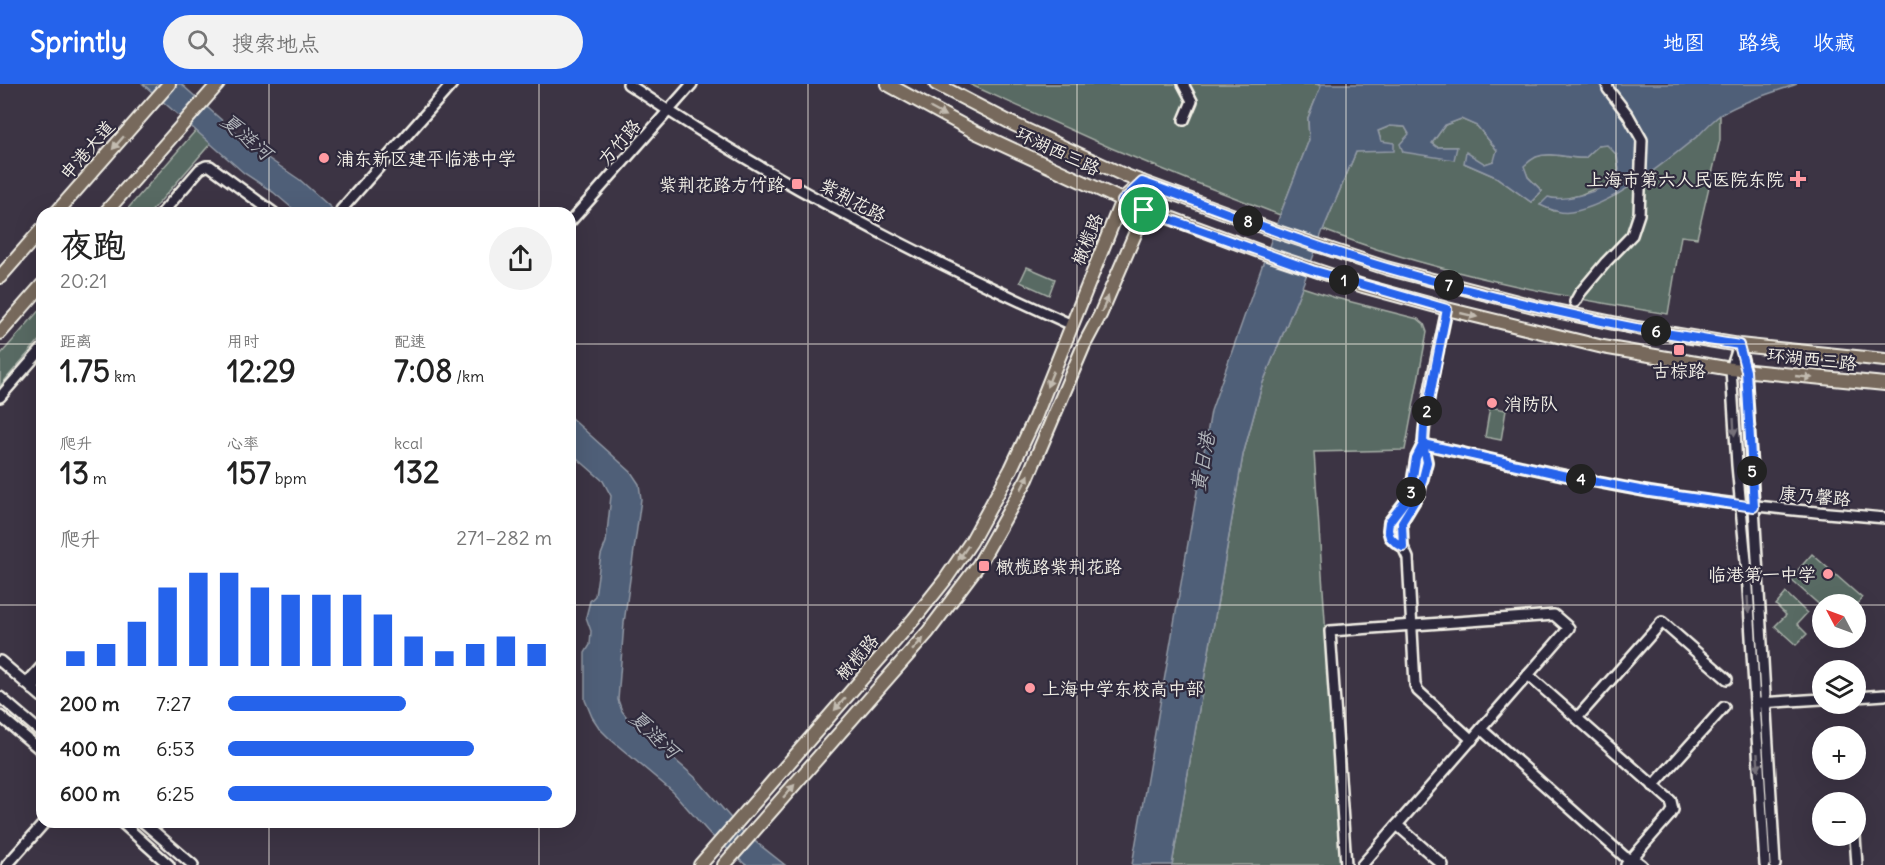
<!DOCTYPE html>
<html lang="zh">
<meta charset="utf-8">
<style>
:root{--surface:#fff;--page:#f2f2f2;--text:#222;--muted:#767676;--accent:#2563eb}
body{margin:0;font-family:Delius,"LXGW WenKai TC",sans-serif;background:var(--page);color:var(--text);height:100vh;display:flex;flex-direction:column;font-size:22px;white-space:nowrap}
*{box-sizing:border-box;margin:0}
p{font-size:20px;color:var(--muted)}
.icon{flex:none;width:33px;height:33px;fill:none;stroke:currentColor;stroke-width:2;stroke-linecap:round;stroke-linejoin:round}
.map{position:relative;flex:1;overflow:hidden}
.sheet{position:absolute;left:36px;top:123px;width:540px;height:621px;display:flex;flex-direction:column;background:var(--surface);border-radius:18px;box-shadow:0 6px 24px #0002}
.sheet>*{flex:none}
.needle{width:39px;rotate:311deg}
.fabs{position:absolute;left:1812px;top:510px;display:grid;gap:12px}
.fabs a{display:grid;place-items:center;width:54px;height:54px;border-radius:50%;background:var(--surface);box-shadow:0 6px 24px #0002;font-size:30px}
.pin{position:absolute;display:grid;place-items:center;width:51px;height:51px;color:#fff;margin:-26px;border:3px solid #fff;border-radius:50%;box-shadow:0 2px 6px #0007}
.km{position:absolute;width:30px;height:30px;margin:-15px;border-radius:50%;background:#222;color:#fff;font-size:16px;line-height:30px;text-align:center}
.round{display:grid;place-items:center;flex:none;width:63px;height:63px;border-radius:32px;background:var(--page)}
.headline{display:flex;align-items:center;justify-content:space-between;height:102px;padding:0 24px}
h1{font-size:33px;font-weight:800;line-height:45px}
.stats{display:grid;grid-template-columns:repeat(3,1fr);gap:9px;height:102px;padding:6px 24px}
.stats div{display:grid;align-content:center}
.stats b{font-size:30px;font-weight:800}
.stats small{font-size:16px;font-weight:400}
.stats p{font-size:16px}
.chart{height:168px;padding:12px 24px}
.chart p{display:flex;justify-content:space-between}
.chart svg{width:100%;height:108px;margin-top:6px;stroke:var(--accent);stroke-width:6}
ul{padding:0 24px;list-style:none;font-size:20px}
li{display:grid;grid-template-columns:96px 72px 1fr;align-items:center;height:45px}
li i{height:15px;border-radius:8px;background:var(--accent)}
header{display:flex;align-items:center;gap:36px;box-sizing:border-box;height:84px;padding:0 30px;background:var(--accent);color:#fff}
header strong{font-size:28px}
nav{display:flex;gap:33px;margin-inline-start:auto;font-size:21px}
.search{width:420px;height:54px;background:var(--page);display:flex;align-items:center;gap:15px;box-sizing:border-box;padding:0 21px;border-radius:33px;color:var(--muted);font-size:22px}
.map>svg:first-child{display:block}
.green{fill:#586b64;stroke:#a6aea6;stroke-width:1.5}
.water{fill:#4f5e78;stroke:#9199a5;stroke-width:1.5}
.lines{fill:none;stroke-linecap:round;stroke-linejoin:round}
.minor-casing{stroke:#f4f1e8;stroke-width:14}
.major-casing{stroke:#f4f1e8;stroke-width:16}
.minor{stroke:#2f2a3d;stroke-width:9}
.major{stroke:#77695c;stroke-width:12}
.oneway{fill:#c2bbb0}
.oneway2{fill:#747079}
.route-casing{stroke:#fff;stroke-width:12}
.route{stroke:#2563eb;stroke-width:8}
.grid{fill:none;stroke:#f4f1e8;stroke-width:1.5;stroke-opacity:0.55}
.poi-dot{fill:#ff9aa2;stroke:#2f2a3d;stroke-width:2}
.labels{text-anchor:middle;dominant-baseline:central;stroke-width:4.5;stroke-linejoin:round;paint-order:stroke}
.street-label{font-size:18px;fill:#f4f1e8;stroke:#2f2a3d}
.poi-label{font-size:18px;fill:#f4f1e8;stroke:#2f2a3d;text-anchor:start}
.water-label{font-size:20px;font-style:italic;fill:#b2b6bb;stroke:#2f2a3d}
</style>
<header>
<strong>Sprintly</strong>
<div class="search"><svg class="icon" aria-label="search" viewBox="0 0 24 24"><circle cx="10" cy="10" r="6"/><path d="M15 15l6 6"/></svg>搜索地点</div>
<nav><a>地图</a><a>路线</a><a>收藏</a></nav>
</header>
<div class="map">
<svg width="1885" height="781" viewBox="0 0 1885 781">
<rect width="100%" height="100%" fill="#3c3444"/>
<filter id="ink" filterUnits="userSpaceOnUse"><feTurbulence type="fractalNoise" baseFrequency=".0167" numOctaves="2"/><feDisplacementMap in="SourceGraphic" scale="12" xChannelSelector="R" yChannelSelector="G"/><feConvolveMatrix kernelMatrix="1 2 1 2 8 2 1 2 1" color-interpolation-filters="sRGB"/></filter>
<g filter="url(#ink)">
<g class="green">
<path d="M969 0H1317L1321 2 1308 34 1309 56 1280 131 1189 96 1111 64Z"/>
<path d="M1720 31V56L1697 154 1681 152 1668 230C1572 215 1476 196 1383 167 1363 161 1343 153 1323 146L1356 68 1381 57 1378 47 1390 42 1405 43 1409 50 1403 68 1457 63H1437L1432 59 1445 41 1461 35 1477 42 1497 66 1495 77 1485 80 1464 79 1496 93 1531 118 1542 107 1528 93 1523 82C1527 79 1531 75 1535 73 1550 67 1570 75 1585 74L1598 62 1607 60 1617 71 1619 86 1606 100 1580 111 1541 121 1554 127 1593 121 1616 111 1645 92Z"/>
<path d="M196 46 211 59 150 129H124Z"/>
<path d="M1027 183 1055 195 1049 211 1020 198Z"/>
<path d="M1302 203 1336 214 1418 235 1424 240 1427 248 1405 366 1314 368 1341 781H1172L1243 371 1262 301Z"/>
<path d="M42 223V253L0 302V271Z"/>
<path d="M1490 323 1506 326 1501 356 1485 353Z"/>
<path d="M1812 470 1862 514 1856 521 1822 520V523L1790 495Z"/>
<path d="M1786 509 1807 529 1797 540 1807 550 1796 561 1775 542 1786 531 1776 521Z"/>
</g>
<g class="water">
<path d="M143 0H181L253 64 300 96 337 129H298L273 108 244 89Z"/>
<path d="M1317 0H1797C1772 9 1743 17 1720 31 1713 36 1706 44 1700 50 1668 76 1613 122 1571 128 1560 130 1550 125 1540 121L1548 113C1561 118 1594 109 1606 101 1611 97 1615 90 1619 86L1617 71 1607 61 1598 62 1585 74C1570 75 1551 67 1536 73 1532 75 1527 79 1524 82L1528 93 1542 107 1531 118 1496 93 1464 79 1466 68 1485 80 1494 77 1497 66 1477 42 1461 35 1445 41 1432 59 1437 63H1457L1454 76 1403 68 1400 60 1409 50 1405 43 1390 42 1378 47 1381 57 1394 59V67L1356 68 1323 146 1302 203 1262 301 1243 371 1172 781H1132L1211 327 1280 131 1309 56 1308 34 1321 2Z"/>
<path d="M570 333 631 388 639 400 641 415 624 539 618 616 622 627 629 636 697 695 742 747 785 781H746L710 750 673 708 610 655 600 645 592 633 585 616V569L590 561 591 547 586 533 590 517 595 512 601 471 606 458 611 412 603 397 570 368Z"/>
</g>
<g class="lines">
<defs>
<g id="minor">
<path d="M628 0C768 95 918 172 1072 241"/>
<path d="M1183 0 1192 17 1184 36"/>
<path d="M341 126 452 0"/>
<path d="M162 129 200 85 206 82H210L274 129"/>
<path d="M570 138 692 0"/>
<path d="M1575 218 1580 209 1606 178 1632 151 1639 130 1642 56 1628 31 1608 5 1607 0"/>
<path d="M1447 225C1438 270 1426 314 1423 360 1498 377 1574 395 1650 408 1728 421 1806 427 1885 434"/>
<path d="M1739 261 1731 285 1737 381 1747 488 1765 781"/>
<path d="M1739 261 1746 287 1775 781"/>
<path d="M0 313 42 265"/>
<path d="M1423 360 1427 378 1419 410 1402 438 1403 463 1408 474 1415 601 1418 607 1472 656"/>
<path d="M1403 463 1395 458 1390 453 1388 446 1389 438 1410 411 1416 374 1423 360"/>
<path d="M0 577 42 613"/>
<path d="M1528 591 1671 717 1673 726 1670 731 1626 781"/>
<path d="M26 600 42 582"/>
<path d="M32 605 42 594"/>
<path d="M0 613 42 649"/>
<path d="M1856 613 1885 611"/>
<path d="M1760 619 1822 615"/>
<path d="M0 632 42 667"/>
<path d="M1577 634 1662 538 1727 595"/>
<path d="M1481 645 1625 773 1638 778 1642 781"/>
<path d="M1653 702 1724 623"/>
<path d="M121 738 169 781"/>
<path d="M143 738 193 781"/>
<path d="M1397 741 1443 781"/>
<path d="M1855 752 1857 781"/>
<path d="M7 781 45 738"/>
<path d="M1346 781 1330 547 1554 531 1569 544 1362 781"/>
</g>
<g id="major">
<path d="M887 0 975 48 1122 116 1264 169 1363 202 1447 225 1603 263 1731 285 1885 300"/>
<path d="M936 0 1013 40 1126 92 1272 146 1386 184 1537 223 1637 244 1739 261 1885 276"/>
<path d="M56 129 169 0"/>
<path d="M105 129 218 0"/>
<path d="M0 193 42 145"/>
<path d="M0 249 42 201"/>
<path d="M700 781 914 535 945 496 971 458 1011 385 1034 336 1122 116 1142 98"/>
<path d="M724 781 928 548 979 480 1027 395 1084 261 1100 231 1135 150 1144 126 1142 98"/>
</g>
</defs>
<use href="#minor" class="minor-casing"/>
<use href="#major" class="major-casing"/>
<use href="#minor" class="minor"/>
<use href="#major" class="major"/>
</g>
<defs><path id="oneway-solid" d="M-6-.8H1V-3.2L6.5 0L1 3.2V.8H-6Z" transform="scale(1.5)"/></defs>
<g class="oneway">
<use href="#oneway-solid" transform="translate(938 28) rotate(28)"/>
<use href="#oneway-solid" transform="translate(118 59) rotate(131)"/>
<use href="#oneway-solid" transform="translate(1105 220) rotate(-67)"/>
<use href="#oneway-solid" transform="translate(1469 231) rotate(13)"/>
<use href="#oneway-solid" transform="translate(1804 293) rotate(6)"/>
<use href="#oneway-solid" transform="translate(1050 295) rotate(112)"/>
<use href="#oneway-solid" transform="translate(1025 398) rotate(-63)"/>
<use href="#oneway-solid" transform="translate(963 469) rotate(125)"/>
<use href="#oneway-solid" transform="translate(918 560) rotate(-49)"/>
<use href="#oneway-solid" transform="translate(840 620) rotate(131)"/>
<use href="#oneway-solid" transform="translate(789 707) rotate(-49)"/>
</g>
<g class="oneway2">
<use href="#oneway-solid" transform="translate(1734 343) rotate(87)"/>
<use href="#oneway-solid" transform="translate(1748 521) rotate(87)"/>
<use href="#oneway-solid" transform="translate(1758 678) rotate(86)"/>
</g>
</g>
<g class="lines" filter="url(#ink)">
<defs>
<path id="route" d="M1144 126 1312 186 1447 225 1424 342 1423 360 1427 378 1419 410 1402 438 1403 463 1395 458 1390 453 1388 446 1389 438 1410 411 1416 374 1423 360 1571 393 1650 408 1754 423 1746 287 1739 261C1704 255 1670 250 1636 244 1552 227 1469 208 1387 184 1304 160 1224 127 1142 98L1122 117 1144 126"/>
</defs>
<use href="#route" class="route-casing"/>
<use href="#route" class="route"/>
</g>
<path class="grid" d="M269 0V129M539 0V129M808 0V781M1077 0V781M1346 0V781M1616 0V781M0 260H42M570 260H1885M0 521H42M570 521H1822M1856 521H1885M269 738V781M539 738V781"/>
<g class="poi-dot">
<circle cx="324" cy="74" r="6"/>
<path d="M1795 86h6v6h6v6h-6v6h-6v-6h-6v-6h6z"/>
<rect x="791" y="94" width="12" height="12" rx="3"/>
<rect x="1673" y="260" width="12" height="12" rx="3"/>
<circle cx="1492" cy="319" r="6"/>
<rect x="978" y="476" width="12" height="12" rx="3"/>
<circle cx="1828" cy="490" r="6"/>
<circle cx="1030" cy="604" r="6"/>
</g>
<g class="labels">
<g class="street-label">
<text transform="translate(619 58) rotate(-49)">方竹路</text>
<text transform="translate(87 66) rotate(-49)">申港大道</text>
<text transform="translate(1058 67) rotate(25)">环湖西三路</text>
<text transform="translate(853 116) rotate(28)">紫荆花路</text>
<text transform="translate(1087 155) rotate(-68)">橄榄路</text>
<text transform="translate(1812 275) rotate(6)">环湖西三路</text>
<text transform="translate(1815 412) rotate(5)">康乃馨路</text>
<text transform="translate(857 573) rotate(-49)">橄榄路</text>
</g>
<g class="poi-label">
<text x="336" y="74">浦东新区建平临港中学</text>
<text x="1784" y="95" text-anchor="end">上海市第六人民医院东院</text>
<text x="785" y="100" text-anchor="end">紫荆花路方竹路</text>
<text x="1679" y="286" text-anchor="middle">古棕路</text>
<text x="1504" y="319">消防队</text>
<text x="996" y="482">橄榄路紫荆花路</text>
<text x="1816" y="490" text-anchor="end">临港第一中学</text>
<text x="1042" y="604">上海中学东校高中部</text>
</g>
<g class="water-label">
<text transform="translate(247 52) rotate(40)">夏涟河</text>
<text transform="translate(1202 378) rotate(-80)">黄日港</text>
<text transform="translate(655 650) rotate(43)">夏涟河</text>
</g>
</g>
</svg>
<div class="fabs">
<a><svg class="needle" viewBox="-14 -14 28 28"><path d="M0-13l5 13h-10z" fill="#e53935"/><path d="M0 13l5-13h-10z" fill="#767676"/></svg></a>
<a><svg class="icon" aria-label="layers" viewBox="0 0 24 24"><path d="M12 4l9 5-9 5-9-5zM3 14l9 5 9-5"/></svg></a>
<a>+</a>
<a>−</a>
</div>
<div class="pin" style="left:1144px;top:126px;background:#1e9e55"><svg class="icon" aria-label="arrive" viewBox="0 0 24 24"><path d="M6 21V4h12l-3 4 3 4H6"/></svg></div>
<b class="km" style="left:1344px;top:196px">1</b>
<b class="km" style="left:1427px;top:327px">2</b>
<b class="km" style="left:1411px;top:408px">3</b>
<b class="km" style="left:1581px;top:395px">4</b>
<b class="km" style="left:1752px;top:387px">5</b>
<b class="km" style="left:1656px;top:247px">6</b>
<b class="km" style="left:1449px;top:201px">7</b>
<b class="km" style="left:1248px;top:137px">8</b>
<section class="sheet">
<div class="headline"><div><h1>夜跑</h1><p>20:21</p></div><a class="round"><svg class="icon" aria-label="share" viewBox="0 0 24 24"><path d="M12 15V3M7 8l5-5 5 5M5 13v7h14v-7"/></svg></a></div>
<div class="stats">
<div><p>距离</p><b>1.75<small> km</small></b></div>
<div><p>用时</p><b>12:29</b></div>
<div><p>配速</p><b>7:08<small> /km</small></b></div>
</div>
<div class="stats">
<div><p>爬升</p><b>13<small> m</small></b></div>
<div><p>心率</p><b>157<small> bpm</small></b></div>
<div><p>kcal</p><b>132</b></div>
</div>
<div class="chart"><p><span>爬升</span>271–282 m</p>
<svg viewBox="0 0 160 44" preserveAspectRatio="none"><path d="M5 44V38M15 44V35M25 44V26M35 44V12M45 44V6M55 44V6M65 44V12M75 44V15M85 44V15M95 44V15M105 44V23M115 44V32M125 44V38M135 44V35M145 44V32M155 44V35"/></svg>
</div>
<ul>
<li><b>200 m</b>7:27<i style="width:55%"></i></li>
<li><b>400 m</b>6:53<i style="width:76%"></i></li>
<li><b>600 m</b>6:25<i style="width:100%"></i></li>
</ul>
</section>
</div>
